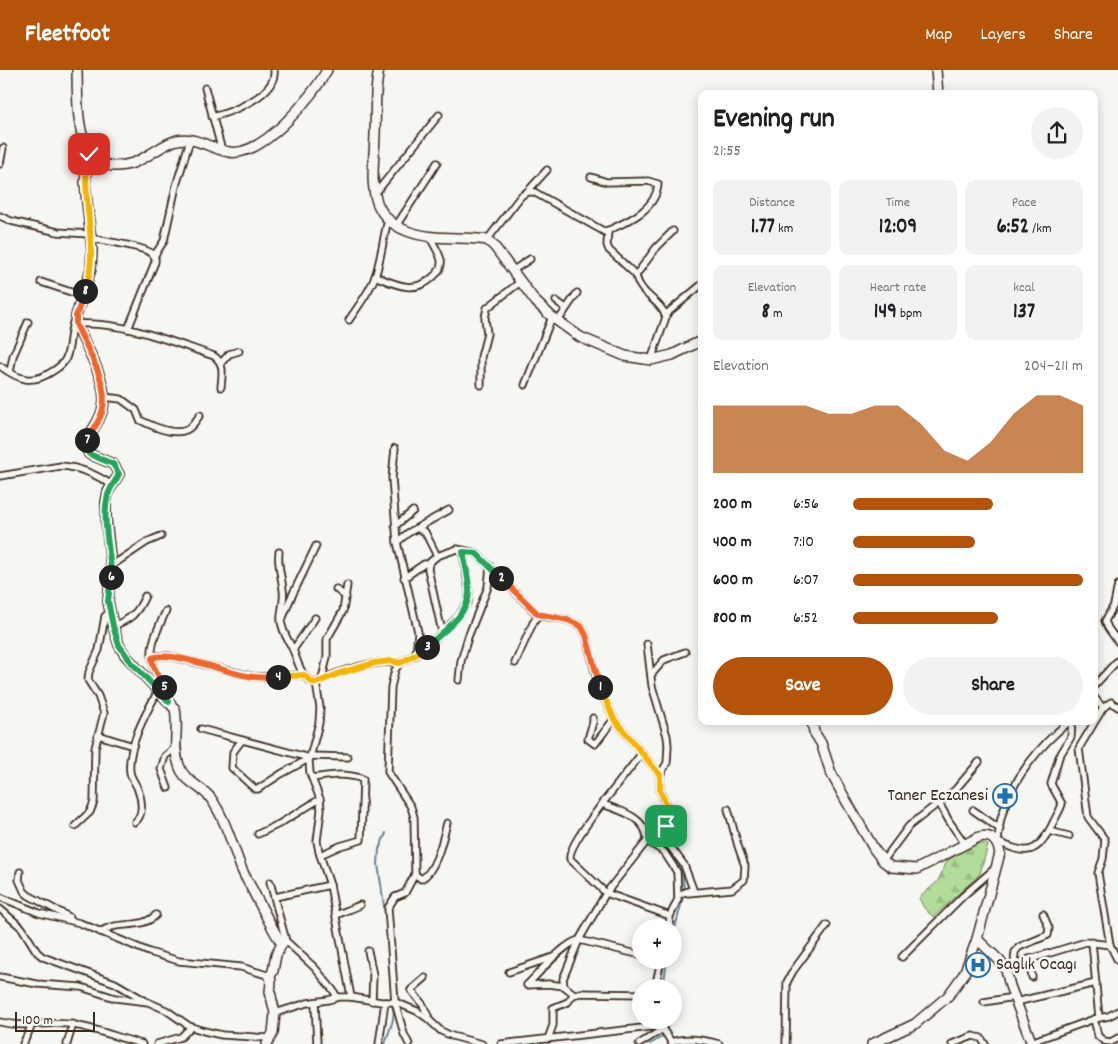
<!DOCTYPE html>
<meta charset="utf-8">
<style>
:root{--surface:#fff;--page:#f2f2f2;--text:#202124;--muted:#757577;--accent:#b45309}
body{margin:0;font-family:Dekko,sans-serif;background:var(--page);color:var(--text);height:100vh;display:flex;flex-direction:column;font-size:19px;white-space:nowrap}
*{box-sizing:border-box;margin:0}
p{font-size:16px;color:var(--muted)}
.icon{flex:none;width:28px;height:28px;fill:none;stroke:currentColor;stroke-width:2;stroke-linecap:round;stroke-linejoin:round}
.map{position:relative;flex:1;overflow:hidden}
.side{position:absolute;left:698px;top:20px;width:400px;height:635px;display:flex;flex-direction:column;background:var(--surface);border-radius:10px;box-shadow:0 2px 12px #0003}
.side>*{flex:none}
.buttons{position:absolute;left:632px;top:849px;display:grid;gap:10px}
.buttons a{display:grid;place-items:center;width:50px;height:50px;border-radius:50%;background:var(--surface);box-shadow:0 2px 12px #0003;font-size:25px}
.scale{position:absolute;left:15px;bottom:12px;width:80px;box-sizing:border-box;padding-left:5px;border:2px solid #3b2a1e;border-top:0;font-size:14px;line-height:18px;white-space:nowrap;color:#3b2a1e;-webkit-text-stroke:4px #f6f6f2;paint-order:stroke}
.pin{position:absolute;display:grid;place-items:center;width:42px;height:42px;color:#fff;margin:-21px;border-radius:10px;box-shadow:0 2px 8px #0006}
.km{position:absolute;width:25px;height:25px;margin:-12px;border-radius:50%;background:#222;color:#fff;font-size:14px;line-height:25px;text-align:center}
.round{display:grid;place-items:center;flex:none;width:52px;height:52px;border-radius:26px;background:var(--page)}
.head{display:flex;align-items:center;justify-content:space-between;height:85px;padding:0 15px}
h1{font-size:28px;font-weight:700;line-height:38px}
.figures{display:grid;grid-template-columns:repeat(3,1fr);gap:8px;height:85px;padding:5px 15px}
.figures div{display:grid;align-content:center;border-radius:10px;background:var(--page);text-align:center}
.figures b{font-size:21px;font-weight:700}
.figures small{font-size:14px;font-weight:400}
.figures p{font-size:14px}
.chart{height:140px;padding:10px 15px}
.chart p{display:flex;justify-content:space-between}
.chart svg{width:100%;height:90px;margin-top:5px;fill:var(--accent);opacity:.7}
.primary-button{display:flex;gap:10px;margin-top:auto;padding:10px 15px}
.primary-button a{flex:1;height:58px;border-radius:30px;background:var(--accent);color:#fff;font-size:20px;font-weight:700;line-height:58px;text-align:center}
.primary-button a+a{background:var(--page);color:var(--text)}
ul{padding:0 15px;list-style:none;font-size:16px}
li{display:grid;grid-template-columns:80px 60px 1fr;align-items:center;height:38px}
li i{height:12px;border-radius:6px;background:var(--accent)}
header{display:flex;align-items:center;gap:30px;box-sizing:border-box;height:70px;padding:0 25px;background:var(--accent);color:#fff}
header strong{font-size:24px}
nav{display:flex;gap:28px;margin-inline-start:auto;font-size:18px}
.map>svg:first-child{display:block}
.forest{fill:url(#forest-firs);stroke:#76835c}
.lines{fill:none;stroke-linecap:round;stroke-linejoin:round}
.stream{stroke:#658694;stroke-width:2}
.street-casing{stroke:#3b2a1e;stroke-width:9}
.secondary-casing{stroke:#3b2a1e;stroke-width:12}
.street{stroke:#f6f6f2;stroke-width:5.5}
.secondary{stroke:#f6f6f2;stroke-width:9}
.split-1-casing{stroke:#fff;stroke-width:10}
.split-2-casing{stroke:#fff;stroke-width:10}
.split-3-casing{stroke:#fff;stroke-width:10}
.split-4-casing{stroke:#fff;stroke-width:10}
.split-5-casing{stroke:#fff;stroke-width:10}
.split-6-casing{stroke:#fff;stroke-width:10}
.split-7-casing{stroke:#fff;stroke-width:10}
.split-8-casing{stroke:#fff;stroke-width:10}
.split-9-casing{stroke:#fff;stroke-width:10}
.split-1{stroke:#f5b400;stroke-width:6}
.split-2{stroke:#f0652b;stroke-width:6}
.split-3{stroke:#22a559;stroke-width:6}
.split-4{stroke:#f5b400;stroke-width:6}
.split-5{stroke:#f0652b;stroke-width:6}
.split-6{stroke:#22a559;stroke-width:6}
.split-7{stroke:#22a559;stroke-width:6}
.split-8{stroke:#f0652b;stroke-width:6}
.split-9{stroke:#f5b400;stroke-width:6}
.labels{text-anchor:middle;dominant-baseline:central;stroke-width:5;stroke-linejoin:round;paint-order:stroke}
.poi-label{font-size:18px;fill:#3b2a1e;stroke:#f6f6f2;text-anchor:end}
</style>
<header>
<strong>Fleetfoot</strong>
<nav><a>Map</a><a>Layers</a><a>Share</a></nav>
</header>
<div class="map">
<svg width="1118" height="974" viewBox="0 0 1118 974">
<defs>
<pattern id="forest-firs" width="22" height="20" patternUnits="userSpaceOnUse" patternTransform="scale(1.25)"><rect width="22" height="20" fill="#b1dc9a"/><path d="M5 1l3.5 6h-7zM16 11l3.5 6h-7z" fill="#99bd84"/></pattern>
</defs>
<rect width="100%" height="100%" fill="#f6f6f2"/>
<filter id="ink" filterUnits="userSpaceOnUse"><feTurbulence type="fractalNoise" baseFrequency=".02" numOctaves="2"/><feDisplacementMap in="SourceGraphic" scale="10" xChannelSelector="R" yChannelSelector="G"/><feConvolveMatrix kernelMatrix="1 2 1 2 8 2 1 2 1" color-interpolation-filters="sRGB"/></filter>
<g filter="url(#ink)">
<path class="forest" d="M979 773 988 775 980 804 933 847 924 838 919 828 938 811 947 791 965 779Z"/>
<g class="lines">
<g class="stream">
<path d="M659 756 664 773 683 806 684 823 674 862"/>
<path d="M386 763 379 779 378 794 386 850"/>
<path d="M663 918 667 890"/>
<path d="M666 959 668 954V950"/>
<path d="M385 974C388 962 396 949 393 937"/>
<path d="M650 974 662 967 663 964"/>
</g>
<defs>
<g id="street">
<path d="M205 18 222 81"/>
<path d="M212 47C232 42 277 25 274 0"/>
<path d="M0 94 3 78"/>
<path d="M527 122 547 100"/>
<path d="M374 125 439 45"/>
<path d="M0 146 11 151 58 162 89 164"/>
<path d="M396 156 437 93"/>
<path d="M608 160 607 175 609 180 636 205"/>
<path d="M90 168C104 171 143 176 153 184 156 187 155 188 155 192L128 259"/>
<path d="M487 170 521 126 527 122H534L605 162C626 152 656 141 658 114L648 111 607 112 591 107"/>
<path d="M154 186 164 171 176 116 190 70"/>
<path d="M512 201 530 189"/>
<path d="M375 206C394 214 415 225 433 207 438 203 442 197 441 190 439 182 433 173 429 166"/>
<path d="M41 212 83 226"/>
<path d="M556 231 566 238"/>
<path d="M665 245 701 215"/>
<path d="M349 250C358 236 369 223 375 207 381 189 383 168 388 150"/>
<path d="M558 251 577 223"/>
<path d="M76 254C123 251 170 271 214 286 225 294 222 305 221 317"/>
<path d="M651 290 666 247C661 230 639 225 636 205L656 178 673 161"/>
<path d="M221 293 229 284 239 281"/>
<path d="M0 296C19 310 32 315 53 301 58 298 64 293 66 288 71 276 69 262 74 250"/>
<path d="M10 302 13 286 28 252"/>
<path d="M481 315V287L487 264 485 248 487 238 520 212"/>
<path d="M525 315 552 247"/>
<path d="M104 327 121 329 136 340 140 350C152 356 173 366 186 360 193 357 196 350 200 345"/>
<path d="M395 378 392 408 397 472 418 562 416 585"/>
<path d="M0 406 61 396C78 397 97 405 112 415"/>
<path d="M395 456 413 441"/>
<path d="M417 458 425 462 437 486"/>
<path d="M397 472 408 463 449 440"/>
<path d="M279 482C277 494 282 508 283 520 285 531 280 541 281 551 283 564 288 569 293 580 298 591 301 610 316 613"/>
<path d="M111 496 147 472 161 466"/>
<path d="M404 508 424 494H429"/>
<path d="M1118 515 1114 535 1105 551 1108 558 1118 572"/>
<path d="M336 519 346 527"/>
<path d="M166 541C158 559 147 577 154 598 158 608 163 617 167 627"/>
<path d="M282 550 289 532 316 476"/>
<path d="M113 556C131 549 137 544 145 526"/>
<path d="M442 562 428 499 429 493 437 486 457 479 476 483 538 545 568 550 581 556 586 565 598 614 614 649 660 705V721L667 736 666 756 670 776 684 795 693 819 678 825"/>
<path d="M647 574 652 616 667 666 668 676 667 693 660 705"/>
<path d="M293 580 315 548"/>
<path d="M152 588 158 586H169L255 607 304 605"/>
<path d="M515 593 533 553 538 545"/>
<path d="M651 605 664 590 685 582"/>
<path d="M322 609 327 587V569L343 541 347 515"/>
<path d="M459 610 461 591 468 567 488 517 490 496"/>
<path d="M1094 616 1118 590"/>
<path d="M1094 627 1103 638 1079 678 1088 747 1105 770 1103 789 1098 803 1110 875 1118 891"/>
<path d="M1103 638 1111 632 1118 637"/>
<path d="M593 648V652L588 669 595 674 614 649"/>
<path d="M1070 651C1040 675 1013 708 1002 745 999 754 999 763 998 772 1027 785 1037 785 1052 755 1055 748 1060 741 1062 734L1051 714 1059 687 1071 667 1072 651"/>
<path d="M201 659 310 688 281 704 258 719H255L232 698 233 682 242 670"/>
<path d="M98 665 133 676"/>
<path d="M310 686 348 687"/>
<path d="M312 708C331 705 345 703 363 709L361 770 340 776 320 785"/>
<path d="M168 718 161 699 165 686 175 678"/>
<path d="M939 733 949 751 965 774"/>
<path d="M602 734 642 683"/>
<path d="M973 740 1000 759"/>
<path d="M135 752C144 745 142 730 138 720 136 713 131 709 130 702 127 677 146 643 158 621"/>
<path d="M75 756 90 742 94 732 95 678 104 643 98 626 88 610 89 602 99 580 105 546 110 543"/>
<path d="M1049 761 1069 766"/>
<path d="M258 764 279 754 320 729"/>
<path d="M883 791 909 756 955 720 979 692"/>
<path d="M20 802 19 810 24 821 28 825 69 847"/>
<path d="M415 804 421 809C436 802 443 768 447 753"/>
<path d="M270 812 286 871 315 898 333 920 337 927"/>
<path d="M688 823 732 819 744 810 745 796 738 776 728 739"/>
<path d="M0 827 39 843 80 853 149 882 179 891 241 897 270 906"/>
<path d="M275 827 330 815"/>
<path d="M0 839 22 858 37 882 43 887 115 913 144 930"/>
<path d="M336 845 360 835"/>
<path d="M669 858 670 846 678 829 677 802 664 782 647 771C648 748 620 740 602 734 594 745 568 777 570 789L606 823 670 846"/>
<path d="M100 862C117 850 141 860 156 845"/>
<path d="M1092 872 1099 948"/>
<path d="M368 881 373 905 372 931"/>
<path d="M902 887 963 826 994 799"/>
<path d="M1029 889 1032 907"/>
<path d="M1014 894 1015 882 1019 877 1048 865 1049 858 1043 844"/>
<path d="M1006 900 1014 894 1086 872 1110 875"/>
<path d="M509 902 553 887"/>
<path d="M0 907 37 914 81 917 115 928 148 932 166 940 189 956 204 961 222 965 269 968"/>
<path d="M425 908 411 920 423 935 429 948"/>
<path d="M527 915C538 904 564 873 579 870L641 885"/>
<path d="M527 915 548 914 564 916"/>
<path d="M655 918 661 890"/>
<path d="M574 924 564 916 563 909 579 870 606 823 647 771"/>
<path d="M351 927 330 815 319 782 317 771 321 740 320 729 310 703 309 691 319 653 320 638 316 613C336 601 377 589 400 593"/>
<path d="M315 932 317 974"/>
<path d="M984 932 1014 927"/>
<path d="M1016 932 1096 913"/>
<path d="M275 943 307 933 328 930 339 927H351L381 932H395L417 941 427 948 441 961 452 966 482 974"/>
<path d="M1094 949 1098 966 1104 971 1111 972 1118 968"/>
<path d="M658 950C661 959 668 965 672 974"/>
<path d="M0 952C27 959 48 950 74 955 97 959 119 968 142 974"/>
<path d="M548 969 553 955V938L568 932 573 925 580 923 641 924"/>
<path d="M671 972C685 967 705 970 719 974"/>
<path d="M1031 972 1094 949 1109 946 1118 941"/>
<path d="M23 974 32 955"/>
<path d="M67 974 73 954"/>
<path d="M157 974 181 967 191 957"/>
<path d="M379 974 385 932"/>
<path d="M409 974 404 964 395 932 388 838 395 827 405 823 415 804 414 747 411 737 388 702 391 617 395 600 400 593 424 580 459 546 464 538 468 532 469 521 463 482"/>
<path d="M501 974 660 956"/>
<path d="M639 974 663 959"/>
<path d="M786 974 787 912 793 901 827 855"/>
<path d="M952 974 973 966 981 968 985 974"/>
</g>
<g id="secondary">
<path d="M77 0C78 37 73 112 133 93 148 88 162 74 177 70 194 66 212 79 229 82 262 88 313 26 327 0"/>
<path d="M379 0C374 22 376 43 375 65 374 102 363 144 407 161 433 171 461 166 487 170L494 176 536 232 552 247 580 267 625 286 651 290 672 285 701 271"/>
<path d="M936 0 938 24"/>
<path d="M89 84 85 113 92 180 91 199 76 246V254C86 277 109 313 103 338 100 353 88 363 85 376L89 384 113 394 119 404 108 422 106 432V449L111 496 108 531 113 556 119 575 125 585 175 639C179 658 172 677 179 695 184 713 203 716 212 730 226 751 233 777 242 800 246 809 252 818 256 827 265 843 272 859 282 874L276 885 273 901 270 906 271 912 270 922 275 943 273 963 267 974"/>
<path d="M812 651 814 662 821 673 831 703 848 734 874 779 883 791 891 797 917 799 979 767C992 764 997 771 1000 783L977 869 964 904 948 926 915 954 872 974"/>
<path d="M977 869 999 890 1006 900 1010 916 1032 974"/>
</g>
</defs>
<use href="#street" class="street-casing"/>
<use href="#secondary" class="secondary-casing"/>
<use href="#street" class="street"/>
<use href="#secondary" class="secondary"/>
</g>
</g>
<g class="lines" filter="url(#ink)">
<defs>
<path id="split-1" d="M600 617 614 649 660 705V721L667 736 666 756"/>
<path id="split-2" d="M501 508 538 544 568 550 581 556 586 565 600 617"/>
<path id="split-3" d="M427 577C442 561 469 546 469 521 469 508 465 494 463 482L476 483 501 508"/>
<path id="split-4" d="M278 607 304 605 312 612 316 613 340 603 375 593 392 591 400 593 424 580 427 577"/>
<path id="split-5" d="M164 617 153 595 152 588C171 579 230 605 254 607 262 608 270 607 278 607"/>
<path id="split-6" d="M111 507 108 531 113 556 119 575 131 592 169 632 164 617"/>
<path id="split-7" d="M87 370 85 376 89 384 113 394 119 404C116 411 110 417 108 425 101 451 111 480 111 507"/>
<path id="split-8" d="M85 221 76 246V254C86 277 109 313 103 338 101 350 93 360 87 370"/>
<path id="split-9" d="M85 221C101 176 79 129 89 84"/>
</defs>
<use href="#split-1" class="split-1-casing"/>
<use href="#split-2" class="split-2-casing"/>
<use href="#split-3" class="split-3-casing"/>
<use href="#split-4" class="split-4-casing"/>
<use href="#split-5" class="split-5-casing"/>
<use href="#split-6" class="split-6-casing"/>
<use href="#split-7" class="split-7-casing"/>
<use href="#split-8" class="split-8-casing"/>
<use href="#split-9" class="split-9-casing"/>
<use href="#split-1" class="split-1"/>
<use href="#split-2" class="split-2"/>
<use href="#split-3" class="split-3"/>
<use href="#split-4" class="split-4"/>
<use href="#split-5" class="split-5"/>
<use href="#split-6" class="split-6"/>
<use href="#split-7" class="split-7"/>
<use href="#split-8" class="split-8"/>
<use href="#split-9" class="split-9"/>
</g>
<defs>
<symbol id="pharmacy-ring" viewBox="-11 -11 22 22"><circle r="9.5" fill="#f6f6f2" stroke="#1f6fb2" stroke-width="1.5"/><path d="M-2-6h4v4h4v4h-4v4h-4v-4h-4v-4h4Z" fill="#1f6fb2"/></symbol>
<symbol id="hospital-ring" viewBox="-11 -11 22 22"><circle r="9.5" fill="#f6f6f2" stroke="#1f6fb2" stroke-width="1.5"/><path d="M-5-5h3v3.5h4V-5h3V5h-3V1.5h-4V5h-3Z" fill="#1f6fb2"/></symbol>
</defs>
<g fill-rule="evenodd">
<use href="#pharmacy-ring" x="991" y="712" width="28" height="28"/>
<use href="#hospital-ring" x="964" y="881" width="28" height="28"/>
</g>
<g class="labels">
<g class="poi-label">
<text x="988" y="726">Taner Eczanesi</text>
<text x="996" y="895" text-anchor="start">Saglık Ocagı</text>
</g>
</g>
</svg>
<div class="buttons">
<a>+</a>
<a>−</a>
</div>
<div class="scale">100 m</div>
<div class="pin" style="left:666px;top:756px;background:#1e9e55"><svg class="icon" aria-label="arrive" viewBox="0 0 24 24"><path d="M6 21V4h12l-3 4 3 4H6"/></svg></div>
<div class="pin" style="left:89px;top:84px;background:#d93025"><svg class="icon" aria-label="check" viewBox="0 0 24 24"><path d="M5 12l5 5 9-10"/></svg></div>
<b class="km" style="left:600px;top:617px">1</b>
<b class="km" style="left:501px;top:508px">2</b>
<b class="km" style="left:427px;top:577px">3</b>
<b class="km" style="left:278px;top:607px">4</b>
<b class="km" style="left:164px;top:617px">5</b>
<b class="km" style="left:111px;top:507px">6</b>
<b class="km" style="left:87px;top:370px">7</b>
<b class="km" style="left:85px;top:221px">8</b>
<section class="side">
<div class="head"><div><h1>Evening run</h1><p>21:55</p></div><a class="round"><svg class="icon" aria-label="share" viewBox="0 0 24 24"><path d="M12 15V3M7 8l5-5 5 5M5 13v7h14v-7"/></svg></a></div>
<div class="figures">
<div><p>Distance</p><b>1.77<small> km</small></b></div>
<div><p>Time</p><b>12:09</b></div>
<div><p>Pace</p><b>6:52<small> /km</small></b></div>
</div>
<div class="figures">
<div><p>Elevation</p><b>8<small> m</small></b></div>
<div><p>Heart rate</p><b>149<small> bpm</small></b></div>
<div><p>kcal</p><b>137</b></div>
</div>
<div class="chart"><p><span>Elevation</span>204–211 m</p>
<svg viewBox="0 0 160 44" preserveAspectRatio="none"><path d="M0 44V11L10 11L20 11L30 11L40 11L50 15L60 15L70 11L80 11L90 20L100 33L110 38L120 29L130 15L140 6L150 6L160 11V44z"/></svg>
</div>
<ul>
<li><b>200 m</b>6:56<i style="width:61%"></i></li>
<li><b>400 m</b>7:10<i style="width:53%"></i></li>
<li><b>600 m</b>6:07<i style="width:100%"></i></li>
<li><b>800 m</b>6:52<i style="width:63%"></i></li>
</ul>
<div class="primary-button"><a>Save</a><a>Share</a></div>
</section>
</div>
